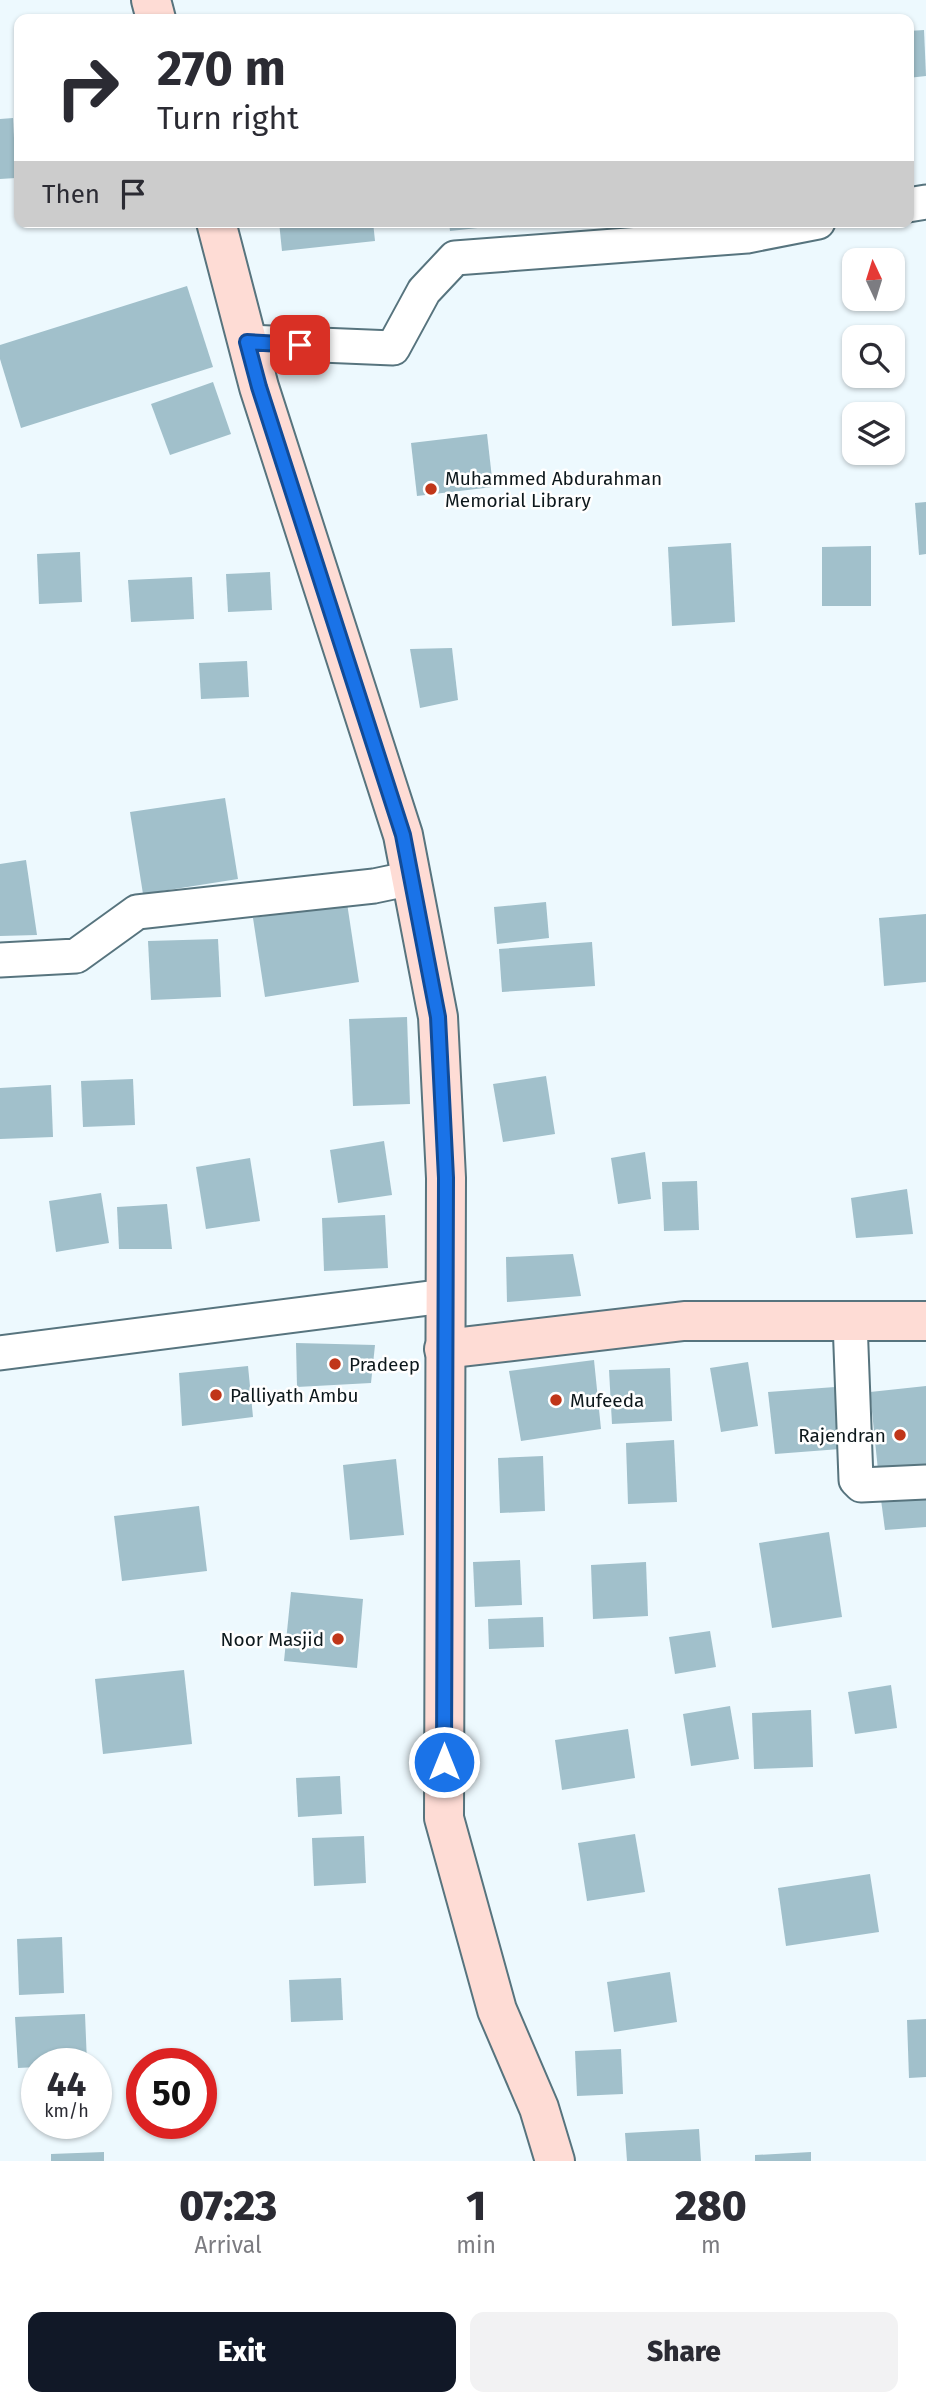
<!DOCTYPE html>
<html lang="en">
<head>
<meta charset="utf-8">
<style>
  :root { --surface:#fff; --page:#f2f2f3; --text:#2b2b33; --muted:#7c7c81; --accent:#111827 }
  body { margin:0; font-family:"Fira Sans",sans-serif; background:var(--page); color:var(--text); height:100vh; display:flex; flex-direction:column; font-size:26px; white-space:nowrap }
  * { box-sizing:border-box; margin:0 }
  p { font-size:23px; color:var(--muted) }
  .icon { flex:none; width:38px; height:38px; fill:none; stroke:currentColor; stroke-width:2; stroke-linecap:round; stroke-linejoin:round }
  .map { position:relative; height:2161px; overflow:hidden }
  .sheet { display:flex; flex-direction:column; background:var(--surface); flex:1 }
  .sheet>* { flex:none }
  .banner { position:absolute; left:14px; top:14px; width:900px; height:214px; border-radius:14px; box-shadow:0 2px 5px #0004; background:#fff; color:var(--text); overflow:hidden }
  .needle { width:46px; rotate:356deg }
  .controls { position:absolute; left:842px; top:248px; display:grid; gap:14px }
  .controls a { display:grid; place-items:center; width:63px; height:63px; border-radius:14px; background:var(--surface); box-shadow:0 2px 5px #0004; font-size:35px }
  .speed { position:absolute; left:21px; top:2048px; display:flex; gap:14px; font-size:35px; font-weight:700; text-align:center }
  .speed>* { display:grid; place-content:center; width:91px; height:91px; border-radius:50%; background:var(--surface); box-shadow:0 2px 5px #0004; line-height:1 }
  .speed small { font-size:18px; font-weight:400 }
  .speed .limit { border:10px solid #d22; background:#fff; color:#111 }
  .pin { position:absolute; display:grid; place-items:center; width:60px; height:60px; color:#fff; margin:-30px; border-radius:14px; box-shadow:0 4px 10px #0006 }
  .me { position:absolute; width:77px; margin:-38px; rotate:0deg; stroke-linejoin:round; filter:drop-shadow(0 0 5px #0008) }
  .turn { display:flex; align-items:center; gap:24px; height:147px; padding:0 28px; font-size:32px }
  .turn .icon { width:91px; height:91px; stroke-width:2.5 }
  .turn b { display:block; font-size:49px; line-height:60px }
  .then { display:flex; align-items:center; height:66px; padding:0 28px; background:#0003; gap:14px; font-size:26px }
  .eta { display:flex; justify-content:space-evenly; align-items:center; height:119px; text-align:center }
  .eta b { font-size:42px; font-weight:800; line-height:49px }
  .action { display:flex; gap:14px; margin-top:auto; padding:14px 28px }
  .action a { flex:1; height:80px; border-radius:14px; background:var(--accent); color:#fff; font-size:28px; font-weight:800; line-height:80px; text-align:center }
  .action a+a { background:var(--page); color:var(--text) }
  .map>svg:first-child { display:block }
  .building { fill:#a1c0cb }
  .lines { fill:none; stroke-linecap:round; stroke-linejoin:round }
  .minor-casing { stroke:#57747e; stroke-width:37 }
  .secondary-casing { stroke:#57747e; stroke-width:42 }
  .minor { stroke:#fff; stroke-width:33 }
  .secondary { stroke:#fedcd5; stroke-width:38 }
  .route-casing { stroke:#114b97; stroke-width:18 }
  .route { stroke:#1a73e8; stroke-width:12 }
  .poi-dot { fill:#c03619; stroke:#fff; stroke-width:2.5 }
  .labels { text-anchor:middle; stroke-width:5; stroke-linejoin:round; paint-order:stroke }
  .poi-label { font-size:19px; fill:#0d181c; stroke:#fff; text-anchor:start }
</style>
</head>
<body>
<div class="map">
<svg width="926" height="2161" viewBox="0 0 926 2161">
  <rect width="100%" height="100%" fill="#edf9fe"/>
  <g class="building">
    <path d="M924 30 926 76 908 78V31Z"/>
    <path d="M13 118 16 178 0 179V119Z"/>
    <path d="M279 222H373L375 241 282 251Z"/>
    <path d="M449 222H515V224L450 231Z"/>
    <path d="M187 286 213 367 21 428 0 359V345Z"/>
    <path d="M213 382 231 434 170 455 151 404Z"/>
    <path d="M487 434 493 487 417 496 411 443Z"/>
    <path d="M926 502V554L919 555 915 503Z"/>
    <path d="M731 543 735 622 672 626 668 547Z"/>
    <path d="M871 546V606H822V547Z"/>
    <path d="M80 552 82 602 39 604 37 554Z"/>
    <path d="M270 572 272 610 228 612 226 574Z"/>
    <path d="M192 577 194 619 131 622 128 580Z"/>
    <path d="M452 648 458 700 420 708 410 649Z"/>
    <path d="M247 661 249 697 201 699 199 663Z"/>
    <path d="M225 798 238 879 143 894 130 812Z"/>
    <path d="M26 860 37 935 0 936V864Z"/>
    <path d="M546 902 549 938 497 944 494 907Z"/>
    <path d="M347 903 359 982 265 997 253 918Z"/>
    <path d="M926 914V982L884 986 879 918Z"/>
    <path d="M218 939 221 997 151 1000 148 941Z"/>
    <path d="M592 942 595 986 502 992 499 949Z"/>
    <path d="M407 1017 410 1104 353 1106 349 1019Z"/>
    <path d="M546 1076 555 1134 503 1142 493 1084Z"/>
    <path d="M133 1079 135 1125 83 1127 81 1081Z"/>
    <path d="M51 1085 53 1137 0 1139V1088Z"/>
    <path d="M384 1141 392 1195 338 1203 330 1150Z"/>
    <path d="M645 1152 651 1199 618 1204 611 1158Z"/>
    <path d="M250 1158 260 1221 206 1229 196 1167Z"/>
    <path d="M697 1181 699 1230 664 1231 662 1182Z"/>
    <path d="M907 1189 913 1234 856 1238 851 1198Z"/>
    <path d="M101 1193 109 1243 56 1252 49 1201Z"/>
    <path d="M167 1204 172 1249H119L117 1207Z"/>
    <path d="M385 1215 388 1268 324 1271 322 1218Z"/>
    <path d="M573 1254 581 1296 507 1302 506 1257Z"/>
    <path d="M296 1343 375 1345 371 1383 297 1387Z"/>
    <path d="M594 1360 601 1429 521 1441 509 1371Z"/>
    <path d="M748 1362 758 1426 721 1432 710 1368Z"/>
    <path d="M248 1366 253 1417 182 1426 179 1373Z"/>
    <path d="M670 1368 672 1421 612 1424 609 1370Z"/>
    <path d="M926 1386V1478L879 1480 870 1392Z"/>
    <path d="M835 1387 840 1449 775 1454 768 1392Z"/>
    <path d="M674 1440 677 1502 628 1504 626 1443Z"/>
    <path d="M543 1456 545 1511 500 1513 498 1458Z"/>
    <path d="M396 1459 404 1535 350 1540 343 1465Z"/>
    <path d="M926 1490V1527L885 1530 880 1492Z"/>
    <path d="M199 1506 207 1571 122 1581 114 1516Z"/>
    <path d="M829 1532 842 1617 772 1628 759 1543Z"/>
    <path d="M520 1560 522 1605 475 1607 473 1562Z"/>
    <path d="M646 1562 648 1616 593 1619 591 1565Z"/>
    <path d="M291 1592 363 1599 357 1668 284 1661Z"/>
    <path d="M543 1617 544 1647 489 1649 488 1619Z"/>
    <path d="M710 1631 716 1667 675 1674 669 1637Z"/>
    <path d="M184 1670 192 1744 103 1754 95 1679Z"/>
    <path d="M891 1685 897 1728 855 1734 848 1692Z"/>
    <path d="M730 1706 739 1759 691 1766 683 1714Z"/>
    <path d="M811 1710 813 1767 754 1769 752 1713Z"/>
    <path d="M628 1729 635 1778 562 1790 555 1740Z"/>
    <path d="M340 1776 342 1814 298 1817 296 1778Z"/>
    <path d="M635 1834 645 1892 587 1901 578 1843Z"/>
    <path d="M364 1836 366 1883 314 1886 312 1838Z"/>
    <path d="M870 1874 879 1932 786 1946 778 1888Z"/>
    <path d="M62 1937 64 1993 19 1995 17 1939Z"/>
    <path d="M670 1972 677 2022 614 2032 607 1982Z"/>
    <path d="M341 1978 343 2020 291 2022 289 1980Z"/>
    <path d="M85 2014 87 2063H37V2067L18 2068 15 2017Z"/>
    <path d="M926 2019V2077L909 2078 907 2020Z"/>
    <path d="M621 2049 623 2094 577 2096 575 2051Z"/>
    <path d="M699 2129 701 2161H627L625 2133Z"/>
    <path d="M104 2152V2161H51V2154Z"/>
    <path d="M811 2152V2161H755V2155Z"/>
  </g>
  <g class="lines">
    <defs>
      <g id="minor">
        <path d="M908 205 926 202"/>
        <path d="M248 342 393 348 424 291 455 258 747 236 818 222"/>
        <path d="M0 960 76 956 137 912 374 886 412 878"/>
        <path d="M850 1321 856 1480 861 1485 926 1482"/>
        <path d="M0 1353 445 1296"/>
      </g>
      <g id="secondary">
        <path d="M151 0 156 19"/>
        <path d="M216 222 259 387 403 835 438 1017 446 1178 444 1818 497 2010 539 2108 555 2161"/>
        <path d="M444 1349 684 1321H926"/>
      </g>
    </defs>
    <use href="#minor" class="minor-casing"/>
    <use href="#secondary" class="secondary-casing"/>
    <use href="#minor" class="minor"/>
    <use href="#secondary" class="secondary"/>
  </g>
  <g class="lines">
    <defs>
      <path id="route" d="M300 345 247 342 259 387 403 835 438 1017 446 1178 444 1762"/>
    </defs>
    <use href="#route" class="route-casing"/>
    <use href="#route" class="route"/>
  </g>
  <g class="poi-dot">
    <circle cx="431" cy="489" r="7"/>
    <circle cx="335" cy="1364" r="7"/>
    <circle cx="216" cy="1395" r="7"/>
    <circle cx="556" cy="1400" r="7"/>
    <circle cx="900" cy="1435" r="7"/>
    <circle cx="338" cy="1639" r="7"/>
  </g>
  <g class="labels">
    <g class="poi-label">
      <text x="445" y="485">Muhammed Abdurahman<tspan x="445" dy="22">Memorial Library</tspan></text>
      <text x="349" y="1371">Pradeep</text>
      <text x="230" y="1402">Palliyath Ambu</text>
      <text x="570" y="1407">Mufeeda</text>
      <text x="886" y="1442" text-anchor="end">Rajendran</text>
      <text x="324" y="1646" text-anchor="end">Noor Masjid</text>
    </g>
  </g>
</svg>
<div class="controls">
<a><svg class="needle" viewBox="-14 -14 28 28"><path d="M0-13l5 13h-10z" fill="#e53935"/><path d="M0 13l5-13h-10z" fill="#7c7c81"/></svg></a>
<a><svg class="icon" aria-label="search" viewBox="0 0 24 24"><circle cx="10" cy="10" r="6"/><path d="M15 15l6 6"/></svg></a>
<a><svg class="icon" aria-label="layers" viewBox="0 0 24 24"><path d="M12 4l9 5-9 5-9-5zM3 14l9 5 9-5"/></svg></a>
</div>
<div class="speed"><div>44<small>km/h</small></div><div class="limit">50</div></div>
<div class="pin" style="left:300px;top:345px;background:#d93025"><svg class="icon" aria-label="arrive" viewBox="0 0 24 24"><path d="M6 21V4h12l-3 4 3 4H6"/></svg></div>
<svg class="me" style="left:444px;top:1762px" viewBox="-20 -20 40 40"><circle r="17" fill="#1a73e8" stroke="#fff" stroke-width="3"/><path d="M0-11L8 9 0 5-8 9z" fill="#fff"/></svg>
<div class="banner">
<div class="turn"><svg class="icon" aria-label="right" viewBox="0 0 24 24"><path d="M7 20v-9h11M14 6l5 5-5 5"/></svg><div><b>270 m</b>Turn right</div></div>
<div class="then">Then<svg class="icon" aria-label="arrive" viewBox="0 0 24 24"><path d="M6 21V4h12l-3 4 3 4H6"/></svg></div>
</div>
</div>
<section class="sheet">
<div class="eta">
<div><b>07:23</b><p>Arrival</p></div>
<div><b>1</b><p>min</p></div>
<div><b>280</b><p>m</p></div>
</div>
<div class="action"><a>Exit</a><a>Share</a></div>
</section>
</body>
</html>
